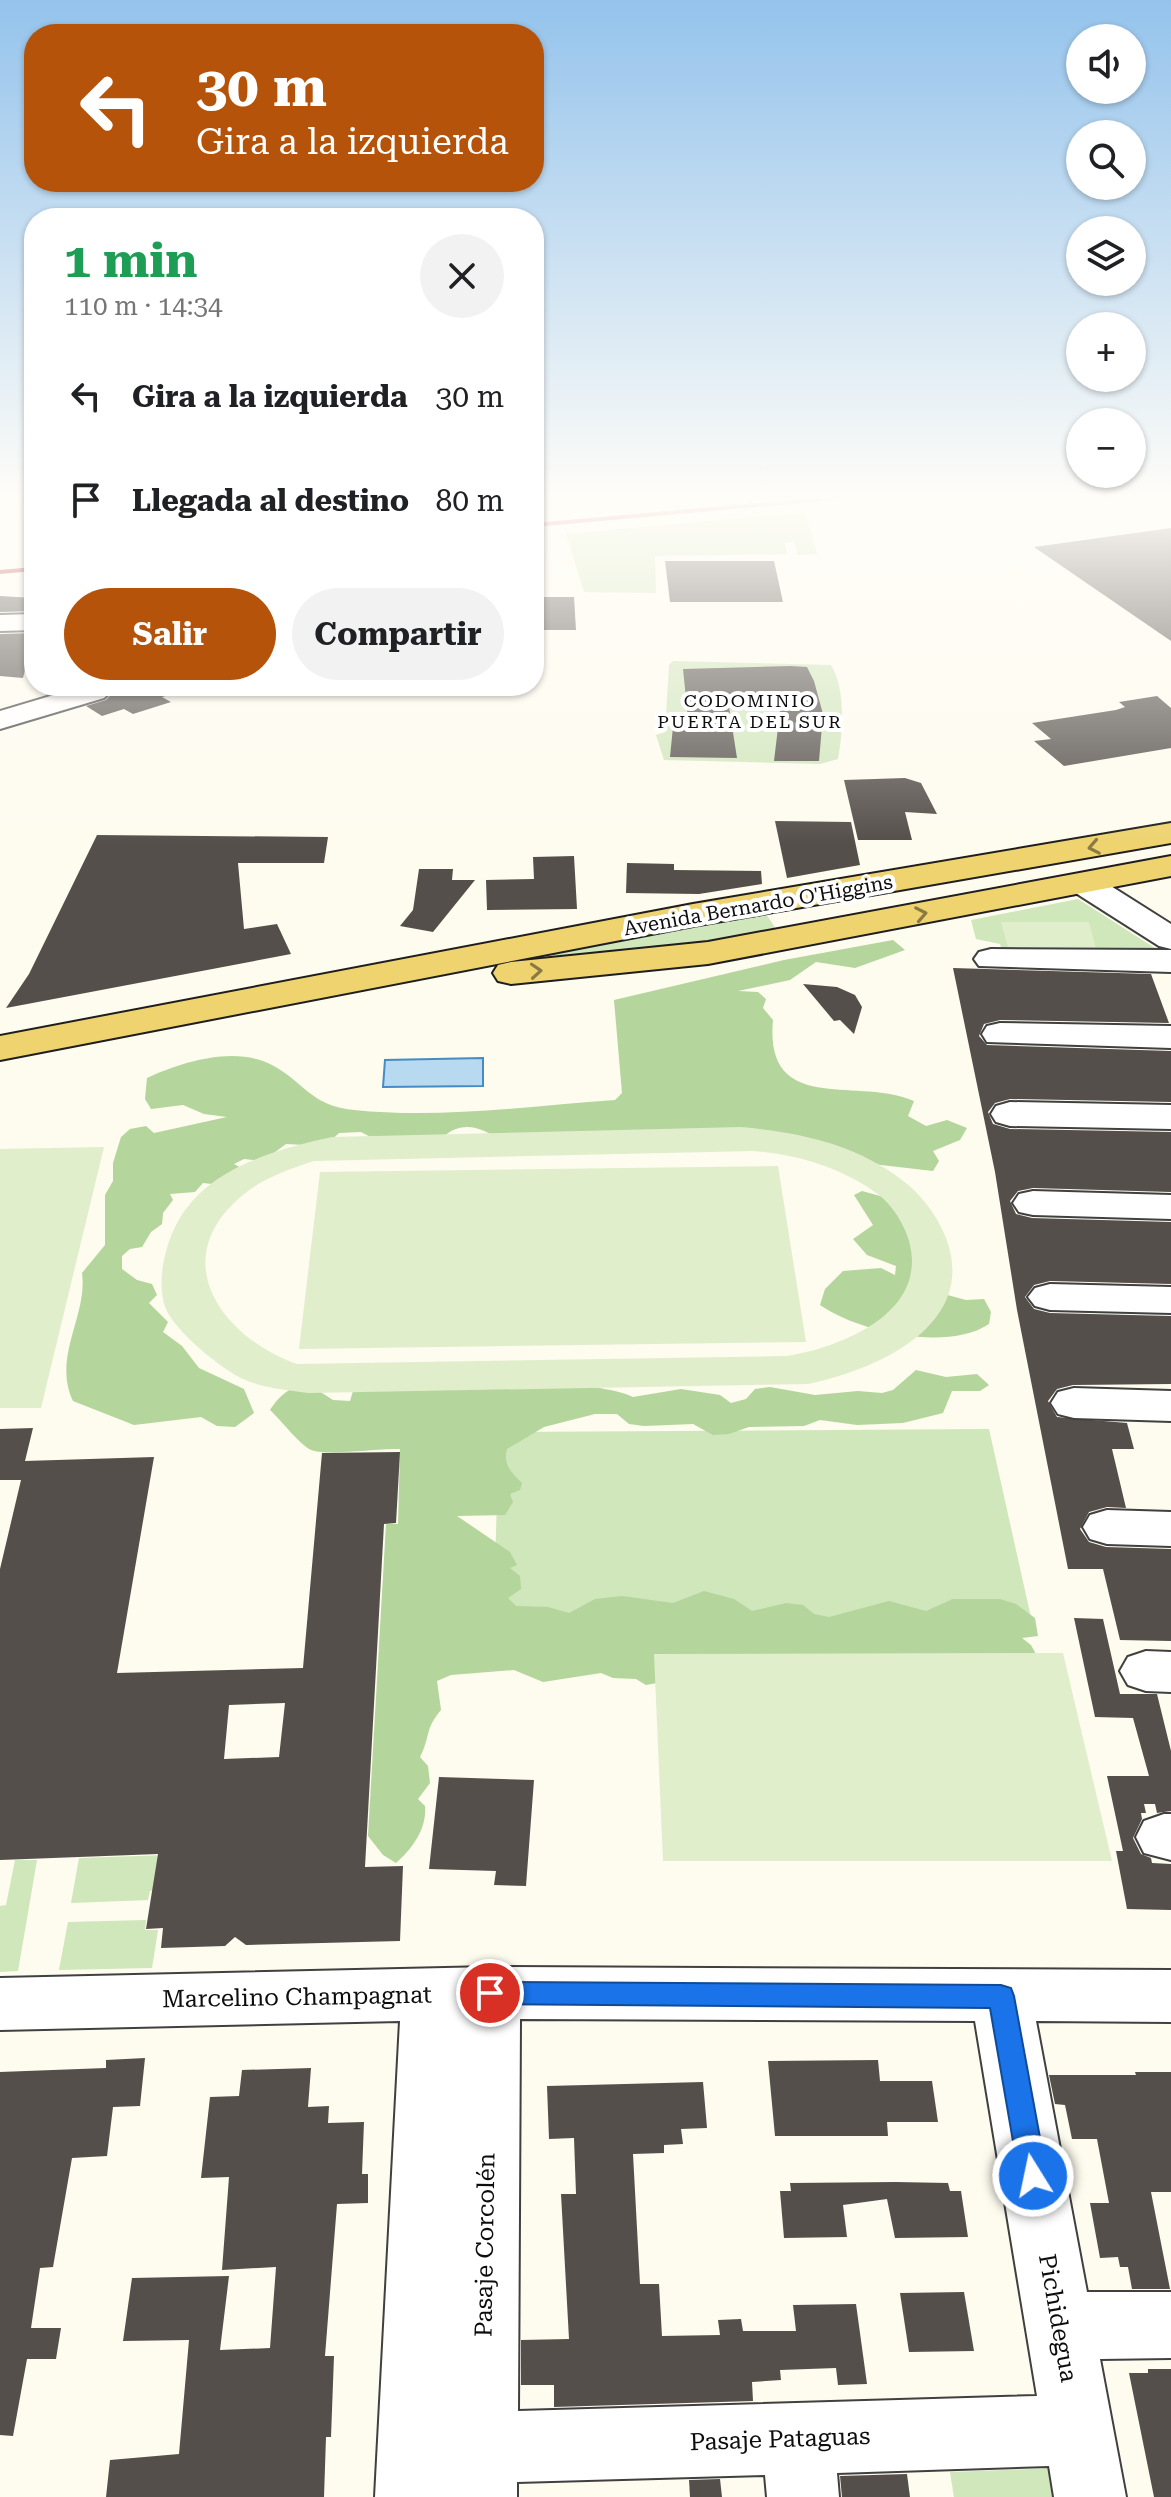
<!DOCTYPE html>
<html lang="es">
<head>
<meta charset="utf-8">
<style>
  :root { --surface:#fff; --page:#f2f2f2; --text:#202124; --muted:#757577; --accent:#b45309 }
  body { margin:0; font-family:"Roboto Serif",serif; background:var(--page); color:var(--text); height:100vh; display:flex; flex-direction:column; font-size:30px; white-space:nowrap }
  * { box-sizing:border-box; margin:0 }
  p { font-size:26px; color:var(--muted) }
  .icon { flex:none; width:44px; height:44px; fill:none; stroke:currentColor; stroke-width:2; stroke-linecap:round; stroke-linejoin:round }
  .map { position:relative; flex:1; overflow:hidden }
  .drawer { position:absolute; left:24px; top:208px; width:520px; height:488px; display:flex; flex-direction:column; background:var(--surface); border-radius:32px; box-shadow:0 2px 6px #0004 }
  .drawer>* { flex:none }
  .top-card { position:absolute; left:24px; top:24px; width:520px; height:168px; border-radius:32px; box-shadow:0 2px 6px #0004; background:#b45309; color:#fff; overflow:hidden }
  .tools { position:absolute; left:1066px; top:24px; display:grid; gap:16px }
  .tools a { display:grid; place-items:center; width:80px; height:80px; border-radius:50%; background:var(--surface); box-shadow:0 2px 6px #0004; font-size:40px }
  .pin { position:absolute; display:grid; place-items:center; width:68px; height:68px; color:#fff; margin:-34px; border:4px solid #fff; border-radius:50%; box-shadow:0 2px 8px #0007 }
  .me { position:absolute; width:88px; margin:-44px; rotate:350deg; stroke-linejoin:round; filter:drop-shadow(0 0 6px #0008) }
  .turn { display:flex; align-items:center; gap:28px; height:168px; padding:0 40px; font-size:36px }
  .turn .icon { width:104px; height:104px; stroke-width:2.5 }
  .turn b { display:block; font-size:56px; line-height:68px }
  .round { display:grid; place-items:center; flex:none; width:84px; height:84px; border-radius:42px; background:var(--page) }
  .headline { display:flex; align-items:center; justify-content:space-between; height:136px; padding:0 40px }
  h1 { font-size:48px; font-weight:700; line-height:60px; color:#1e9e55 }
  .action { display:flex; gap:16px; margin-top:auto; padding:16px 40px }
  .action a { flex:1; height:92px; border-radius:48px; background:var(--accent); color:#fff; font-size:32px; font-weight:700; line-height:92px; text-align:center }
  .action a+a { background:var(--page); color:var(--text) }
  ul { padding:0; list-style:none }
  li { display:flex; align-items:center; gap:24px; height:104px; padding:0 40px }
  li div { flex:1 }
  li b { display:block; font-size:30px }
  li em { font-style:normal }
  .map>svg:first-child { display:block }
  .green { fill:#d0e6bb }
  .forest { fill:#b4d59b }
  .pitch { fill:#e1eecc; fill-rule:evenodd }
  .water { fill:#b7daf1; stroke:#448cc3; stroke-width:2 }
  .building { fill:#554f4b; fill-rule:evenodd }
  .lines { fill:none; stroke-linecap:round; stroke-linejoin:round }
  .minor-casing { stroke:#404040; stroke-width:4 }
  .major-casing { stroke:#1e1e1e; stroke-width:4 }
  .minor { fill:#fff; fill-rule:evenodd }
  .major { fill:#eed36f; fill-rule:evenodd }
  .rail { stroke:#b33032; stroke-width:4 }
  .oneway { stroke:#897a43 }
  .route { fill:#1a73e8; stroke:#114b97; stroke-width:2 }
  .labels { text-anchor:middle; stroke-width:8; stroke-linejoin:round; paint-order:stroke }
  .far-neighbourhood-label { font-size:18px; letter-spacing:2px; fill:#0d0d0d; stroke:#fff }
  .street-label { font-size:20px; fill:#0d0d0d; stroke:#fff }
  .near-street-label { font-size:24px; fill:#0d0d0d; stroke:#fff }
</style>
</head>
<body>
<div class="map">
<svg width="1171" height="2497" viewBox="0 0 1171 2497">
  <rect width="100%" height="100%" fill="#fefbef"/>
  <g class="green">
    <path d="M805 512 817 554 798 555 794 542 785 543 787 554 655 556 656 593 584 592 566 534Z"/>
    <path d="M673 661 831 665C846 689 843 732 838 759L820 764 664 760 656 735 665 732 669 665Z"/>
    <path d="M1078 899 1169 957 1003 954 1000 944 976 939 971 920Z"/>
    <path d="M766 914 776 929 688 944 526 960 577 947Z"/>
    <path d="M989 1429 1034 1631 493 1633 499 1432Z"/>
    <path d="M168 1855 163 1890 150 1891 148 1900 71 1903 79 1858Z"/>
    <path d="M15 1860H37L18 1971 0 1972V1906L6 1905Z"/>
    <path d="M146 1920 145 1930H158L152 1968 59 1970 68 1922Z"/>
    <path d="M1055 2468 1068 2497H954L950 2472Z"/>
  </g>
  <g class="forest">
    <path d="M893 940 905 950 855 968 816 962 790 980 738 991 758 992 766 999 763 1008 773 1020C764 1117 858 1076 914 1101L908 1116 926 1126 947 1120 967 1128 960 1140 933 1151 939 1161 933 1171 864 1163 830 1151 503 1142C481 1126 460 1119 440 1140L380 1142 361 1132 339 1133 325 1146 286 1144 263 1161 244 1159 234 1164 247 1171 221 1185 203 1183 195 1192 170 1194 173 1200 163 1213 162 1224 151 1232 142 1247 130 1249 122 1256V1269L137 1280 152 1284 157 1295 149 1303 168 1322 163 1332 182 1346 199 1368 244 1389 254 1413 235 1427 217 1426 201 1417 134 1425 73 1401C52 1357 88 1315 82 1273L105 1245V1195L113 1181V1163L121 1137 130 1129 146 1126 154 1133 227 1117 204 1114 183 1105 151 1109 145 1099 147 1078C182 1062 233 1046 270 1064 304 1081 310 1106 354 1110 440 1119 529 1106 615 1100L622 1093 614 1000 784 960Z"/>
    <path d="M862 1191 891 1199 940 1293 966 1300 984 1299 991 1312 989 1324C947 1352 859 1332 820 1305L825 1289 843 1271 881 1268 895 1275 896 1266 867 1255 853 1239 873 1225 854 1195Z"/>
    <path d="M916 1370 946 1377 977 1374 989 1385 980 1391H952L943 1413 903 1423 857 1425 820 1420 804 1426 749 1427 729 1434 713 1435 693 1424 644 1426 629 1424 617 1414H595L544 1427 507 1449C503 1465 511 1472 522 1483L520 1490 510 1494 513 1502 505 1515 457 1516 510 1552 517 1565 510 1568 520 1576 521 1589 508 1598 516 1606 548 1607 569 1613 595 1599 622 1596 673 1603 704 1591 734 1599 752 1611 786 1603 803 1605 814 1614 829 1617 889 1601 926 1611 953 1599H1000L1016 1604 1035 1618 1038 1636 1022 1638 1031 1645 1038 1658 679 1679 646 1685 636 1679 613 1678 601 1673 543 1682 514 1670 451 1675 437 1681 441 1710C424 1730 431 1736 420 1757L428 1766 430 1783 418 1799 425 1806C427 1828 413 1848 396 1863L383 1855 368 1836 386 1524H398L400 1449C380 1448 326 1456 311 1450 300 1445 281 1420 270 1410 280 1395 289 1387 308 1384L333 1400 350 1401 356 1381 577 1382C596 1389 616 1389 633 1397L681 1389 720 1395 731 1403 746 1399 755 1389 770 1387 815 1395 858 1391 882 1393 893 1390Z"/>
  </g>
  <g class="pitch">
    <path d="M1001 922H1089L1096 949 1008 947Z"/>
    <path d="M741 1127C798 1132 856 1144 902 1180 921 1194 937 1215 946 1238 979 1325 877 1370 808 1384L309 1393C287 1390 263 1388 243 1379 220 1368 176 1332 166 1309 154 1280 168 1232 186 1209 218 1165 282 1148 332 1137ZM753 1151C797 1154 843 1168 879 1195 893 1206 904 1224 909 1241 929 1312 843 1347 787 1356L297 1364C221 1337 165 1259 243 1195 263 1178 289 1169 314 1161Z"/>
    <path d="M104 1147 41 1408H0V1149Z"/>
    <path d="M778 1166 806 1342 299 1349 320 1172Z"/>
    <path d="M1063 1653 1112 1861H663L654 1654Z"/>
  </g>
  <path class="water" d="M483 1058V1086L383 1087 385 1060Z"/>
  <g class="building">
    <path d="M1171 528V641L1034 547Z"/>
    <path d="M665 561H774L783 602H670Z"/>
    <path d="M0 596 34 598V611L0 612Z"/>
    <path d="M534 597H574L576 630H534Z"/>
    <path d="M34 633 23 678 0 676V634Z"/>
    <path d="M791 666 807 667 814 681 823 714 819 761H774L782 694H727L737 758 670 757 673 727 689 728 683 669Z"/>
    <path d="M119 686H178L179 692 162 697 171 702 133 714 124 709 102 716 86 706 106 700Z"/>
    <path d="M1157 696 1171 708V748L1064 766 1034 741 1051 739 1032 723 1116 710 1125 707 1119 702Z"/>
    <path d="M905 778 921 783 937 814 905 812 912 840H858L844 780Z"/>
    <path d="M775 821 851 822 860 865 787 878Z"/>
    <path d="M97 835 328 837 324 863H238L244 929 277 924 291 954 6 1008 29 974Z"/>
    <path d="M574 856 577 909 487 910 486 880 534 879 533 857Z"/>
    <path d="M627 863 674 864V870L761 871 762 884 699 894 626 893Z"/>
    <path d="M419 869H453L452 880H475L433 932 400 926 413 910Z"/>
    <path d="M953 968 1151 974 1169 1023 1000 1020 984 1024 979 1036 987 1045 1171 1051V1102L1010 1099 995 1103 988 1112 993 1124 1010 1129 1171 1132V1192L1033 1188 1018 1191 1010 1201 1016 1214 1032 1218 1171 1222V1284L1050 1281 1034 1285 1025 1297 1034 1309 1050 1313 1171 1316V1384L1073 1385 1057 1389 1048 1401 1057 1417 1127 1423 1134 1449H1112L1126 1508 1107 1507 1089 1512 1080 1529 1089 1542 1106 1547 1171 1549V1641L1120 1640 1103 1569H1068L1017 1310 995 1172Z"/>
    <path d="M803 984 837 987 855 995 862 1007 854 1034 840 1020 834 1021Z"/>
    <path d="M33 1428 25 1461 154 1457 117 1673 303 1668 322 1453 400 1452 396 1523 384 1524 365 1867 403 1866 400 1941 246 1945 235 1937 225 1946 161 1948 163 1928 146 1929 158 1854 0 1860V1569L21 1480H0V1429ZM285 1703 279 1757 224 1759 229 1705Z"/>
    <path d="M1074 1618 1103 1619 1120 1694H1157L1171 1751V1811L1157 1813 1155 1804H1144L1146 1813H1141L1142 1819 1133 1838 1141 1854 1151 1858 1152 1863 1171 1864V1910L1127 1909 1116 1851H1123L1107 1776H1149L1133 1718 1095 1717Z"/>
    <path d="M439 1777 534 1780 526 1886 494 1885 496 1871 429 1869Z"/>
    <path d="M145 2058 140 2106 113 2107 107 2156 72 2158 53 2267 40 2268 31 2328H61L56 2359H27L13 2436 0 2435V2072L106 2068V2060Z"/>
    <path d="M878 2060 880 2081H932L938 2122H887L888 2136H775L768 2061Z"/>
    <path d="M311 2068 308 2107 329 2106 328 2123 364 2122 362 2174H368V2203L337 2204 325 2356H334L331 2437H326L324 2497H106L110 2460 179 2454 189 2340 123 2341 132 2278 229 2276 220 2350 270 2348 276 2267 222 2270 229 2177 201 2178 210 2097 239 2096 242 2070Z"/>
    <path d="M1135 2072H1171V2192H1151L1170 2289H1132L1128 2267H1120L1118 2257 1100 2258 1090 2203H1109L1097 2139H1072L1065 2105 1055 2104 1049 2075H1136Z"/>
    <path d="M703 2082 707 2128 681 2129 683 2144 664 2145V2153L633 2154 640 2284H659L662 2336 720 2335 718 2320 741 2319 743 2331H796L793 2305 856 2304 867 2384 838 2385 836 2368 780 2370 781 2380 752 2382 753 2401 554 2407V2385H521V2340L569 2339 561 2194H576L574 2138 549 2139 547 2086Z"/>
    <path d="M896 2182 948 2183 950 2191H961L968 2237 895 2238 887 2199 843 2205 847 2237 784 2238 780 2191H791L790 2183Z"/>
    <path d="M964 2292 974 2351 909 2352 900 2293Z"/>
    <path d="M1148 2369H1171V2497H1154L1129 2373H1148Z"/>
    <path d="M907 2474 910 2497H842L840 2476Z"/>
    <path d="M720 2479 722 2497H690L689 2480Z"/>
  </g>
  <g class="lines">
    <defs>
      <g id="minor">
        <path d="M34 614V630L0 631V615Z"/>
        <path d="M84 686H116L104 698 0 729V711Z"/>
        <path d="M1083 873 1095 876 1171 924V949L1159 946 1071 890 1066 883 1071 876Z"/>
        <path d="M991 949 1171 950V972L979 966 974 959 979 952Z"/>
        <path d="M1000 1023 1171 1026V1048L987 1042 982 1034 987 1026Z"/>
        <path d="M1010 1102 1171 1105V1129L1010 1126 996 1122 991 1114 996 1106Z"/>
        <path d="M1033 1191 1171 1195V1219L1033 1215 1019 1212 1013 1203 1019 1194Z"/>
        <path d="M1050 1284 1171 1287V1313L1050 1310 1035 1306 1028 1297 1035 1288Z"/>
        <path d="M1074 1388 1171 1391V1421L1074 1418 1058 1414 1051 1403 1058 1392Z"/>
        <path d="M1107 1510 1171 1512V1546L1107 1544 1090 1539 1083 1527 1090 1515Z"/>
        <path d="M1146 1651 1171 1652V1692L1146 1691 1128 1685 1120 1671 1128 1657Z"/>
        <path d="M1164 1814H1171V1860L1144 1853 1136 1837 1144 1821Z"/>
        <path d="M490 1967 1171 1970V2022L1036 2021 1087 2292H1171V2358L1100 2359 1126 2497H1054L1049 2466 837 2473 839 2497H767L765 2475 517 2482V2497H375L400 2021 0 2030V1978ZM520 2019 975 2021 1037 2396 518 2411Z"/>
      </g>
      <g id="major">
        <path d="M1171 823V843L693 926 0 1060V1036L693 904Z"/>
        <path d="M1171 856V876L708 964 511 984 498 981 493 973 498 965 511 962 708 942Z"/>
      </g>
    </defs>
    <use href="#minor" class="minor-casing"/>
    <use href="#major" class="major-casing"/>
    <use href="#minor" class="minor"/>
    <use href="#major" class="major"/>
    <g class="rail">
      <path d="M534 525 878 494"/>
      <path d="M0 572 34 569"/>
    </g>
  </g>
  <defs><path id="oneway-chevron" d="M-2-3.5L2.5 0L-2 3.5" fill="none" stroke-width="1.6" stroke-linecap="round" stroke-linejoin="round" transform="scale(2)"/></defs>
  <g class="oneway">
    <use href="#oneway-chevron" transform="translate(1094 847) rotate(169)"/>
    <use href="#oneway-chevron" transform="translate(921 914) rotate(-11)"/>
    <use href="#oneway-chevron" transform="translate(536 971) rotate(-4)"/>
  </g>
  <linearGradient id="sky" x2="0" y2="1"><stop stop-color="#94c3ec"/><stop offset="0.59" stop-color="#fffdf8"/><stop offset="1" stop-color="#fffdf8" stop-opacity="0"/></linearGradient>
  <rect width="1171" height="844" fill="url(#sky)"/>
  <path class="route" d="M490 1982 1001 1985 1011 1988 1014 1996 1047 2176 1043 2185 1033 2189 1023 2185 1019 2176 990 2008 490 2004 481 2001 477 1993 481 1985Z"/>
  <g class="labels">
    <g class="far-neighbourhood-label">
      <text x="750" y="707">CODOMINIO<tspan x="750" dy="21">PUERTA DEL SUR</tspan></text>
    </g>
    <g class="street-label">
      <text transform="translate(758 905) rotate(-10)" y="7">Avenida Bernardo O'Higgins</text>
    </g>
    <g class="near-street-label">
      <text transform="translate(297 1997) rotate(-1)" y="8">Marcelino Champagnat</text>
      <text transform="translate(485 2245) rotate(-89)" y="8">Pasaje Corcolén</text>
      <text transform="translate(1058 2318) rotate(80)" y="8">Pichidegua</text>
      <text transform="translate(780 2439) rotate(-2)" y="8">Pasaje Pataguas</text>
    </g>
  </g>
</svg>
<div class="tools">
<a><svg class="icon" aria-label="sound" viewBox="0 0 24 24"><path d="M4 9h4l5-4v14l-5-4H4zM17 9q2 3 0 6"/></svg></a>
<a><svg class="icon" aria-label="search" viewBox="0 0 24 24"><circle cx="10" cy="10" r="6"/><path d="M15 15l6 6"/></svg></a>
<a><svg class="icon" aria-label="layers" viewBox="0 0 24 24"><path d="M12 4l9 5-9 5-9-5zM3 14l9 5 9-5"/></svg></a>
<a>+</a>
<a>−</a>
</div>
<div class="pin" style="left:490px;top:1993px;background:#d93025"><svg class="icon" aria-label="arrive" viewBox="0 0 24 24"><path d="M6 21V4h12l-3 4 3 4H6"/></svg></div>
<svg class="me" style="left:1033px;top:2176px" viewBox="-20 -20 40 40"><circle r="17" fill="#1a73e8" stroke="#fff" stroke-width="3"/><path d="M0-11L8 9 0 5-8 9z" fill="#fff"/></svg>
<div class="top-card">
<div class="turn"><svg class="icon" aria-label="left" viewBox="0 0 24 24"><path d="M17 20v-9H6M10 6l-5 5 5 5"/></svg><div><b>30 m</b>Gira a la izquierda</div></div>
</div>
<section class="drawer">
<div class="headline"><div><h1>1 min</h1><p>110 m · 14:34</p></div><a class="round"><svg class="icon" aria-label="close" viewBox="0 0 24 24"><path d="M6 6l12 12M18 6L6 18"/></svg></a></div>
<ul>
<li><svg class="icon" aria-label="left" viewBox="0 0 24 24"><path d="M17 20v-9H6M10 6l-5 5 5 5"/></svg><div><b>Gira a la izquierda</b></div><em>30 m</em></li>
<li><svg class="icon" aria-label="arrive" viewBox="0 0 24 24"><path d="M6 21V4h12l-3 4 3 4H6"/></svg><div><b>Llegada al destino</b></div><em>80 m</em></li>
</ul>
<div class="action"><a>Salir</a><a>Compartir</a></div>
</section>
</div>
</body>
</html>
